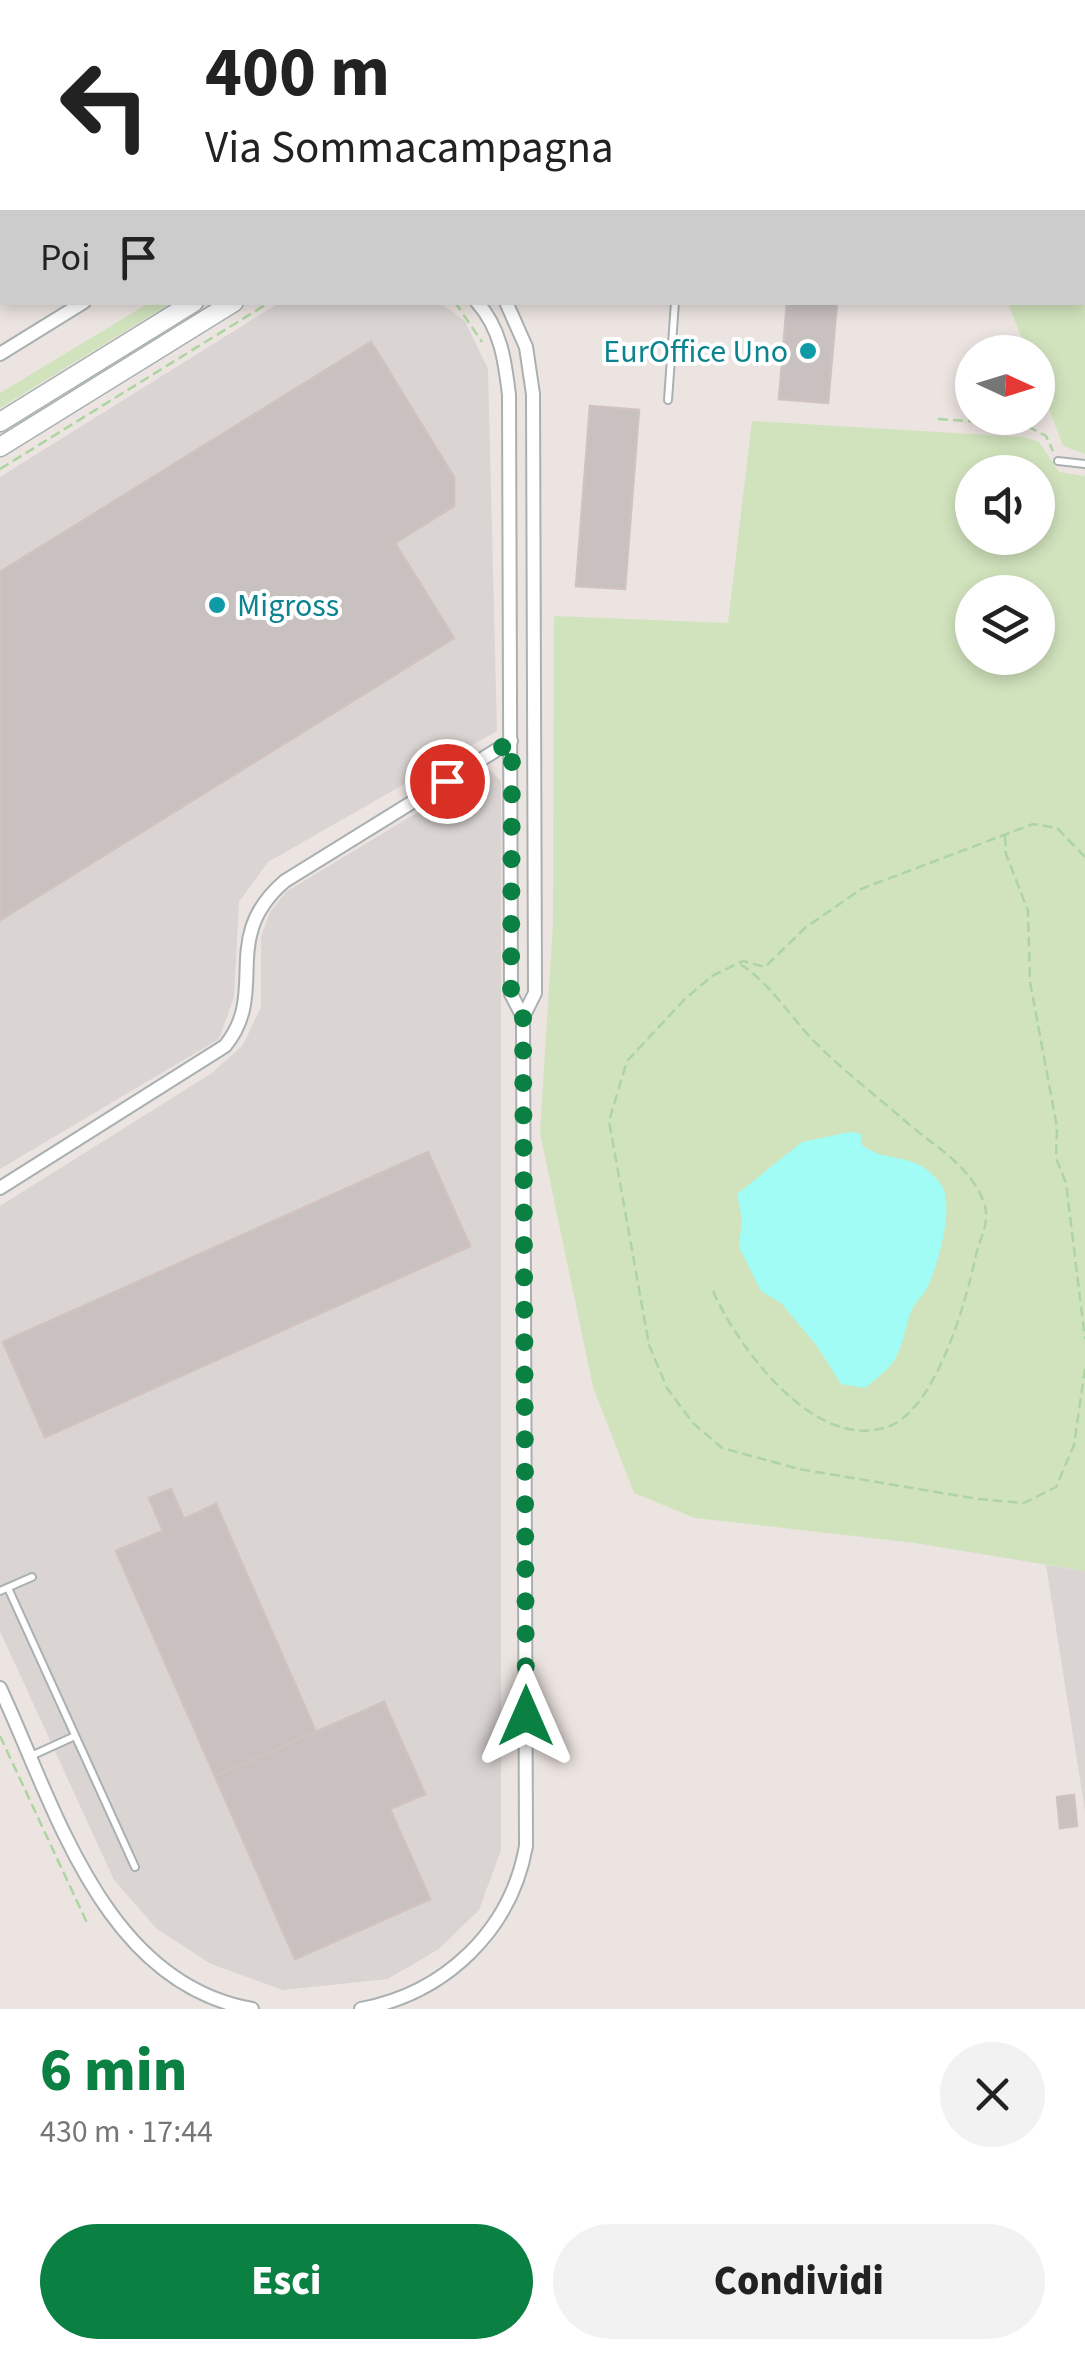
<!DOCTYPE html>
<html lang="it">
<head>
<meta charset="utf-8">
<style>
  :root { --surface:#fff; --page:#f2f2f2; --text:#222; --muted:#767676; --accent:#0b8043 }
  body { margin:0; font-family:"Source Sans 3",sans-serif; background:var(--page); color:var(--text); height:100vh; display:flex; flex-direction:column; font-size:38px; white-space:nowrap }
  * { box-sizing:border-box; margin:0 }
  p { font-size:32px; color:var(--muted) }
  .icon { flex:none; width:55px; height:55px; fill:none; stroke:currentColor; stroke-width:2; stroke-linecap:round; stroke-linejoin:round }
  .map { position:relative; height:2009px; overflow:hidden }
  .side { display:flex; flex-direction:column; background:var(--surface); flex:1 }
  .side>* { flex:none }
  .hud { position:absolute; left:0px; top:0px; width:1085px; height:305px; box-shadow:0 5px 15px #0003; background:#fff; color:var(--text); overflow:hidden }
  .needle { width:65px; rotate:94deg }
  .fabs { position:absolute; left:955px; top:335px; display:grid; gap:20px }
  .fabs a { display:grid; place-items:center; width:100px; height:100px; border-radius:50%; background:var(--surface); box-shadow:0 5px 15px #0003; font-size:50px }
  .pin { position:absolute; display:grid; place-items:center; width:85px; height:85px; color:#fff; margin:-42px; border:5px solid #fff; border-radius:50%; box-shadow:0 2px 10px #0007 }
  .me { position:absolute; width:110px; margin:-55px; rotate:0deg; stroke-linejoin:round; filter:drop-shadow(0 0 8px #0008) }
  .turn { display:flex; align-items:center; gap:35px; height:210px; padding:0 40px; font-size:45px }
  .turn .icon { width:130px; height:130px; stroke-width:2.5 }
  .turn b { display:block; font-size:70px; line-height:85px }
  .then { display:flex; align-items:center; height:95px; padding:0 40px; background:#0003; gap:20px; font-size:38px }
  .round { display:grid; place-items:center; flex:none; width:105px; height:105px; border-radius:52px; background:var(--page) }
  .overview { display:flex; align-items:center; justify-content:space-between; height:170px; padding:0 40px }
  h1 { font-size:60px; font-weight:800; line-height:75px; color:var(--accent) }
  .primary-button { display:flex; gap:20px; margin-top:auto; padding:20px 40px }
  .primary-button a { flex:1; height:115px; border-radius:60px; background:var(--accent); color:#fff; font-size:40px; font-weight:800; line-height:115px; text-align:center }
  .primary-button a+a { background:var(--page); color:var(--text) }
  .map>svg:first-child { display:block }
  .commercial { fill:#fddfd5 }
  .industrial { fill:#dad5d3 }
  .green { fill:#d1e3bd; fill-rule:evenodd }
  .water { fill:#a0fcf5 }
  .building { fill:#c9c1c0; stroke:#d0c2bf; stroke-width:2.5 }
  .lines { fill:none; stroke-linecap:round; stroke-linejoin:round }
  .lane-casing { stroke:#aab0b1; stroke-width:10 }
  .street-casing { stroke:#aab0b1; stroke-width:16 }
  .secondary-casing { stroke:#aab1b2; stroke-width:21 }
  .path { stroke:#aed5a1; stroke-width:2.5; stroke-dasharray:10 5; stroke-linecap:butt }
  .lane { stroke:#fff; stroke-width:6 }
  .street { stroke:#fff; stroke-width:12 }
  .secondary { stroke:#fff; stroke-width:18 }
  .route { stroke:#0b8043; stroke-width:18; stroke-dasharray:0 32.4 }
  .culture-dot { fill:#0f9aa8; stroke:#fff; stroke-width:4 }
  .labels { text-anchor:middle; stroke-width:8; stroke-linejoin:round; paint-order:stroke }
  .culture-label { font-size:32px; fill:#0d838f; stroke:#fff; text-anchor:end }
</style>
</head>
<body>
<div class="map">
<svg width="1085" height="2009" viewBox="0 0 1085 2009">
  <rect width="100%" height="100%" fill="#ece4e1"/>
  <path class="commercial" d="M993 0H1085L1083 227 1082 2H986Z"/>
  <g class="industrial">
    <path d="M0 0H645L2 2 0 304Z"/>
    <path d="M279 303 439 302 465 321 488 369 497 731 268 862 239 902 234 997 219 1039 0 1169V477Z"/>
    <path d="M489 769 501 781V1850L479 1910 439 1949 388 1979 283 1990 211 1964 157 1929 114 1880 0 1631V1206L212 1073 243 1045 261 1007V937L270 912 286 892Z"/>
    <path d="M1046 1565 1085 1571V1811Z"/>
  </g>
  <g class="green">
    <path d="M1085 224V454L1063 446 1038 379V352H1027L1008 303 1082 302Z"/>
    <path d="M149 303H171L0 408V393Z"/>
    <path d="M212 303H222L0 439V433Z"/>
    <path d="M752 421 1023 437 1039 442 1059 472 1085 476V1571L915 1543 695 1518 634 1493 593 1387 540 1133 553 923 554 616 728 623ZM972 472H1038V538H972ZM972 592H1038V658H972Z"/>
  </g>
  <path class="water" d="M850 1132 861 1134V1144C887 1166 913 1148 940 1183 956 1203 938 1264 928 1286 924 1295 915 1302 911 1311 905 1328 903 1347 893 1362 886 1372 874 1380 865 1388L841 1384 817 1346 781 1303 761 1291 739 1247 742 1221 737 1194 802 1142Z"/>
  <g class="building">
    <path d="M819 0H913L915 2H816Z"/>
    <path d="M787 302H837L828 403 779 399Z"/>
    <path d="M371 342 454 477V506L395 543 454 638 0 920V572Z"/>
    <path d="M590 406 639 410 625 589 576 586Z"/>
    <path d="M428 1152 470 1246 45 1437 3 1342Z"/>
    <path d="M171 1489 184 1519 216 1504 316 1732 215 1776 116 1551 163 1531 149 1498Z"/>
    <path d="M384 1702 425 1794 390 1809 430 1899 295 1959 215 1776Z"/>
    <path d="M1074 1795 1077 1826 1060 1828 1057 1797Z"/>
  </g>
  <g class="lines">
    <defs>
      <g id="lane">
        <path d="M572 0H573"/>
        <path d="M668 400 675 302"/>
        <path d="M1058 461 1085 464"/>
        <path d="M8 1588 135 1867"/>
        <path d="M0 1591 32 1577"/>
        <path d="M31 1756 75 1736"/>
      </g>
      <g id="street">
        <path d="M313 0V2"/>
        <path d="M412 0V2"/>
        <path d="M1070 0 1071 2"/>
        <path d="M1082 35 1085 42"/>
        <path d="M477 302C501 329 505 361 509 395L511 994 523 1017 535 993 533 394 526 347 506 302"/>
        <path d="M0 354 84 302"/>
        <path d="M0 1188 225 1046C270 991 218 938 285 881L511 741"/>
        <path d="M0 1688C55 1806 103 1983 252 2009"/>
        <path d="M361 2009C446 1993 511 1930 526 1846L523 1017"/>
      </g>
      <g id="secondary">
        <path d="M687 2 692 0"/>
        <path d="M725 2 730 0"/>
        <path d="M0 422 194 302"/>
        <path d="M0 447 234 302"/>
      </g>
    </defs>
    <use href="#lane" class="lane-casing"/>
    <use href="#street" class="street-casing"/>
    <use href="#secondary" class="secondary-casing"/>
    <g class="path">
      <path d="M806 2 808 0"/>
      <path d="M455 302 482 342"/>
      <path d="M938 419 1025 425 1046 436 1053 451"/>
      <path d="M0 469 270 302"/>
      <path d="M1005 836 1006 854 1028 911 1030 982 1057 1127 1056 1158 1066 1183 1085 1339"/>
      <path d="M1085 857 1057 828 1033 824 861 889 805 928 765 967 743 961 712 976 685 999 627 1061 609 1121 649 1345 667 1388 693 1423 722 1448 799 1469 978 1499 1024 1503 1056 1487 1074 1445 1085 1369"/>
      <path d="M713 1291C738 1348 818 1457 892 1425 936 1405 966 1303 975 1259 979 1239 992 1221 983 1200 967 1162 933 1146 904 1120 874 1094 841 1069 813 1040 788 1014 770 983 740 964"/>
      <path d="M0 1736 88 1925"/>
    </g>
    <use href="#lane" class="lane"/>
    <use href="#street" class="street"/>
    <use href="#secondary" class="secondary"/>
  </g>
  <g class="lines">
    <path class="route" d="M447 781 512 741 511 994 523 1017 526 1716"/>
  </g>
  <g class="culture-dot">
    <circle cx="808" cy="351" r="10"/>
    <circle cx="217" cy="605" r="10"/>
  </g>
  <g class="labels">
    <g class="culture-label">
      <text x="788" y="362">EurOffice Uno</text>
      <text x="237" y="616" text-anchor="start">Migross</text>
    </g>
  </g>
</svg>
<div class="fabs">
<a><svg class="needle" viewBox="-14 -14 28 28"><path d="M0-13l5 13h-10z" fill="#e53935"/><path d="M0 13l5-13h-10z" fill="#767676"/></svg></a>
<a><svg class="icon" aria-label="sound" viewBox="0 0 24 24"><path d="M4 9h4l5-4v14l-5-4H4zM17 9q2 3 0 6"/></svg></a>
<a><svg class="icon" aria-label="layers" viewBox="0 0 24 24"><path d="M12 4l9 5-9 5-9-5zM3 14l9 5 9-5"/></svg></a>
</div>
<div class="pin" style="left:447px;top:781px;background:#d93025"><svg class="icon" aria-label="arrive" viewBox="0 0 24 24"><path d="M6 21V4h12l-3 4 3 4H6"/></svg></div>
<svg class="me" style="left:526px;top:1716px" viewBox="-20 -20 40 40"><path d="M0-17L14 15 0 8-14 15z" fill="#0b8043" stroke="#fff" stroke-width="4"/></svg>
<div class="hud">
<div class="turn"><svg class="icon" aria-label="left" viewBox="0 0 24 24"><path d="M17 20v-9H6M10 6l-5 5 5 5"/></svg><div><b>400 m</b>Via Sommacampagna</div></div>
<div class="then">Poi<svg class="icon" aria-label="arrive" viewBox="0 0 24 24"><path d="M6 21V4h12l-3 4 3 4H6"/></svg></div>
</div>
</div>
<section class="side">
<div class="overview"><div><h1>6 min</h1><p>430 m · 17:44</p></div><a class="round"><svg class="icon" aria-label="close" viewBox="0 0 24 24"><path d="M6 6l12 12M18 6L6 18"/></svg></a></div>
<div class="primary-button"><a>Esci</a><a>Condividi</a></div>
</section>
</body>
</html>
